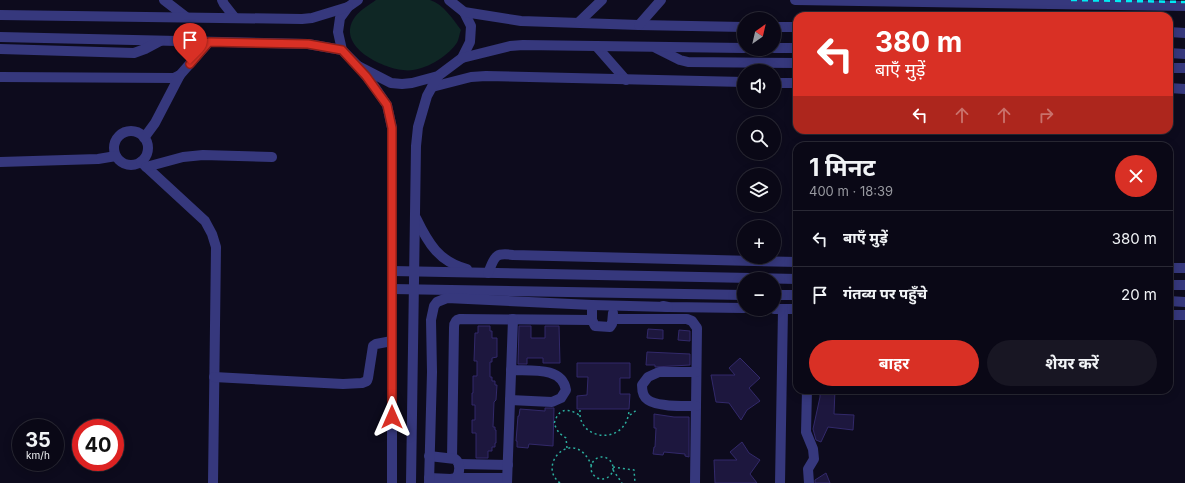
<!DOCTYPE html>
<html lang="hi">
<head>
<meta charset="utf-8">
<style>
  :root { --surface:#0a0816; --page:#181623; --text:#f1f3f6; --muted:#999aa1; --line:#2a2935; --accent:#d93025 }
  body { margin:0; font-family:Inter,"Noto Sans Devanagari",sans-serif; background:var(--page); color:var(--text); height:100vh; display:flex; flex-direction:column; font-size:15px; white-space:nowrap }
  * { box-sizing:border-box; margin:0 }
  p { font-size:13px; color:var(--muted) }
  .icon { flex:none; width:22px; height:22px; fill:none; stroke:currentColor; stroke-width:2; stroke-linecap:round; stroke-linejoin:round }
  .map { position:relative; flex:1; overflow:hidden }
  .panel { position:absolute; left:793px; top:142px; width:380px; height:252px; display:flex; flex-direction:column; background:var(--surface); border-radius:12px; box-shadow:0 2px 10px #0003,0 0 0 1px var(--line) }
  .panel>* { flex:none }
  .top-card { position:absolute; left:793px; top:12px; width:380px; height:122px; border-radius:12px; box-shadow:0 2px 10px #0003,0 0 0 1px var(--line); background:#d93025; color:#fff; overflow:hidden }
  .needle { width:26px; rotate:34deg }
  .controls { position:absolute; left:737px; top:12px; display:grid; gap:8px }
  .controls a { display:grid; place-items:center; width:44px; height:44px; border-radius:50%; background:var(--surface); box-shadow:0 2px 10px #0003,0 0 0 1px var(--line); font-size:20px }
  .speed { position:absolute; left:12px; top:419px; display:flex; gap:8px; font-size:20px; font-weight:700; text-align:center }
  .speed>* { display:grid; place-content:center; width:52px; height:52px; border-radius:50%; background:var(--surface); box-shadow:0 2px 10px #0003,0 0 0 1px var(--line); line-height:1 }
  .speed small { font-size:10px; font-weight:400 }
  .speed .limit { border:6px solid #d22; background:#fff; color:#111 }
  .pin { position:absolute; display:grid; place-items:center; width:34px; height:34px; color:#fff; margin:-41px -17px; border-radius:50% 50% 50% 0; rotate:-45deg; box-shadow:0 0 4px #0007 }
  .pin .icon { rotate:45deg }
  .me { position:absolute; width:44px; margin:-22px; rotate:0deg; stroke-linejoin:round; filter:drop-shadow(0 0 3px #0008) }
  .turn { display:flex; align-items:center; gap:14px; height:84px; padding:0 16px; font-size:18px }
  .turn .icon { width:52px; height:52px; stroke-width:2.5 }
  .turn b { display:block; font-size:28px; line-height:34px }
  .lanes { display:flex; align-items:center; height:38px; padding:0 16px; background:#0003; justify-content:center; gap:20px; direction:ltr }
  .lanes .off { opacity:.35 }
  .round { display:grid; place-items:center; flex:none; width:42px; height:42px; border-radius:21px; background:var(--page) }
  .headline { display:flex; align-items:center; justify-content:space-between; height:68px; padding:0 16px }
  h1 { font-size:24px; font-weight:700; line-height:30px }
  .action { display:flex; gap:8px; margin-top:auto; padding:8px 16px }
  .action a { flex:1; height:46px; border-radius:24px; background:var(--accent); color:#fff; font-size:16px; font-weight:700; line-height:46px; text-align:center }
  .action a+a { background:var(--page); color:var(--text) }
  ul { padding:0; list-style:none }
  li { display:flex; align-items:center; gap:12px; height:56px; padding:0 16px; border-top:1px solid var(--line) }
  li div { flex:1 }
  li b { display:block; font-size:15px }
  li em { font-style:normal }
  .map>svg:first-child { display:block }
  .green { fill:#0f2725 }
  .building { fill:#1d173e; stroke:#32296a }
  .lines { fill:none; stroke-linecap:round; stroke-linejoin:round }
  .path { stroke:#2cae9e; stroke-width:1.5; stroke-dasharray:2 3; stroke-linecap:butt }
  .minor { stroke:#36387d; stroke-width:10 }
  .rail { stroke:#00ebf3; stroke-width:2.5; stroke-dasharray:6 5; stroke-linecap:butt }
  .route-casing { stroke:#8d1f18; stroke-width:10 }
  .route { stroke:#d93025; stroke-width:7 }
</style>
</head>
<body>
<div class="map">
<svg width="1185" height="483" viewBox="0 0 1185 483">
  <rect width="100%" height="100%" fill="#0d0b1d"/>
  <path class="green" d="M376 0H430C443 4 453 19 461 30 459 34 459 41 456 44 446 58 421 73 403 70 382 68 338 47 353 20 358 11 369 5 376 0Z"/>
  <g class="building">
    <path d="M478 326H490V331H492V338H497V357L492 358V362H490V377H492V381H495V385H497L496 400 494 402 493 427H495V430H496V443H495V447H492V451H488V458H476V433H472V420H475V405H472V393H473V376H477V361H474L475 333H478Z"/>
    <path d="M519 326H531V338H545V326H559L560 363H543V358H527V364H518Z"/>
    <path d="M648 329 663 330V339L647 338Z"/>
    <path d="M679 330 690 331V341L678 340Z"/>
    <path d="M647 352 690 354V365L655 367V365H646Z"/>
    <path d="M740 358 760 378 749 388 760 401 747 410 741 420 729 403 716 402 711 375H735L729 368Z"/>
    <path d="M577 363H630V378H620V394H630L629 409H577V396L587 395 588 377H577Z"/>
    <path d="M820 390H835L834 414 854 415 853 430 828 427 821 442 816 440 813 429 820 397Z"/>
    <path d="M545 408H554L553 446 529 444 528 448 517 447V441H516L518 416H519L520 409 545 411Z"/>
    <path d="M654 414 674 417H689V457L685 456V454L664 452 663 455 653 454 654 447H655L656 428H654Z"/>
    <path d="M742 442 749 453 760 460 750 474 757 483H715L714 460H737L730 452Z"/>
    <path d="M826 473 830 483H815V480Z"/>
  </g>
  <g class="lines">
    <g class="path">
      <path d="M580 410C577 441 626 446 629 411"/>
      <path d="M630 415 638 409"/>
      <path d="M567 448 566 438 559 433 554 424C558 409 567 407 579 415"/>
      <circle cx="602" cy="468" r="11"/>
      <path d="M613 467 634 470 635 483"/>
      <path d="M613 470 622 483"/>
      <path d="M560 483C535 464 576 424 592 467"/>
    </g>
    <g class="minor">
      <path d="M164 0 186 17"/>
      <path d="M222 0 224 4 235 18"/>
      <path d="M358 0 348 7 340 18 338 32 342 50 358 66 391 83 402 84 412 83 438 76 462 58 470 42 471 26 464 12"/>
      <path d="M449 0 464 12 521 21 639 25 744 27"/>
      <path d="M795 0 1185 6"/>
      <path d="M0 15 302 19 312 18 348 7"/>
      <path d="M579 22 602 0"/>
      <path d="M639 25 661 0"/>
      <path d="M774 27H797"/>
      <path d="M1169 32 1185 33"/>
      <path d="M0 37 308 44 342 50"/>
      <path d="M597 47 626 80"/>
      <path d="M656 48 680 60 688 62 797 63"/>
      <path d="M774 48H797"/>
      <path d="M0 49 134 53 145 49 160 41"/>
      <path d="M1169 53 1185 54"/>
      <path d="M462 58 510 46 523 45 744 48"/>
      <path d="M358 66 374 86 387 105 392 128V483"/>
      <path d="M1169 68H1185"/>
      <path d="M0 77 174 78 180 75 209 42"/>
      <path d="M774 83H797"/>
      <path d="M432 87 471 77 486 76 744 82"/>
      <path d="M1169 88 1185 89"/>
      <circle cx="131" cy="148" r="17"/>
      <path d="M144 138 155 123 180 75"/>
      <path d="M0 162 98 159 116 156"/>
      <path d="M141 162 205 221 212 234 216 247 213 483"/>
      <path d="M146 167 183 157 203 155 272 157"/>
      <path d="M416 218C428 243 439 262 467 269"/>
      <path d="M1169 268H1185"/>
      <path d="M392 271 797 279"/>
      <path d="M488 273C495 257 494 252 513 255L797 262"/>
      <path d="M1169 285H1185"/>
      <path d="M392 289 744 295"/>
      <path d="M774 295H797"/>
      <path d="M1169 301 1185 302"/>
      <path d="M663 306 668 307 744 308"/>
      <path d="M774 309H797"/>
      <path d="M1169 315H1185"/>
      <path d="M613 319H687L692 321 697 328 695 483"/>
      <path d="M592 320 595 326 610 327 612 324 613 313"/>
      <path d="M214 377 343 384 362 383 367 381 368 378 373 346 376 344 392 341"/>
      <path d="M807 390 806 432 813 449 814 459 808 469 809 483"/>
      <path d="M510 400 552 402 561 398 566 390C562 366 530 371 511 370"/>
      <path d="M696 406C684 406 658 407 648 400 643 397 642 391 642 385L648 377 659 372H696"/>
      <path d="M452 458 454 328C454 323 455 320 460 319L592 320V305"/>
      <path d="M459 464 508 465"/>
      <path d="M429 478 451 479 456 478C460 473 461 463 455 459L429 456"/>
      <path d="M456 478H507"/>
      <path d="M411 483 416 146 418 127 427 96 438 76"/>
      <path d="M429 483 432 372 431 320 434 306 437 302 447 298 592 305 668 307"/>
      <path d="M507 483 513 319"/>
      <path d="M780 483 783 309"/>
    </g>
    <path class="rail" d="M1071 0 1185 2"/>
  </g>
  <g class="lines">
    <defs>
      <path id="route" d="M190 64 209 42 308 44 342 50 366 76 387 105 392 128V417"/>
    </defs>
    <use href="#route" class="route-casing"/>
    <use href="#route" class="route"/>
  </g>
</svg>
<div class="controls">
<a><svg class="needle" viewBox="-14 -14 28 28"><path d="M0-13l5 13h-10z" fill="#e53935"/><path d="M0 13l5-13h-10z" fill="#999aa1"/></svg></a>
<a><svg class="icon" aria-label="sound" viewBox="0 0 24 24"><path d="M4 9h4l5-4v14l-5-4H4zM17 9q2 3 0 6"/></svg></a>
<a><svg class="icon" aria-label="search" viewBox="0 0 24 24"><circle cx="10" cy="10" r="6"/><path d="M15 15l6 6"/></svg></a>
<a><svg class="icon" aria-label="layers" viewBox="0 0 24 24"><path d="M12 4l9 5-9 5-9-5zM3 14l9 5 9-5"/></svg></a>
<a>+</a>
<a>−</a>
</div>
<div class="speed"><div>35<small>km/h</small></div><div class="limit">40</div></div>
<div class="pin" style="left:190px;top:64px;background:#d93025"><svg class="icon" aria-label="arrive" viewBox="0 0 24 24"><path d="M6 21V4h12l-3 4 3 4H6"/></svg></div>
<svg class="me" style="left:392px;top:417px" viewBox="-20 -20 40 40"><path d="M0-17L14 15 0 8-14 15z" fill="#d93025" stroke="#fff" stroke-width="4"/></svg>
<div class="top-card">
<div class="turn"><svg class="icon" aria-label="left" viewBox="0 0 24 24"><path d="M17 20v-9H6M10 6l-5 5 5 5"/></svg><div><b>380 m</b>बाएँ मुड़ें</div></div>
<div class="lanes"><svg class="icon" aria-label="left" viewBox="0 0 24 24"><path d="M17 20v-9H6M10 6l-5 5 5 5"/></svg><svg class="icon off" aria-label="ahead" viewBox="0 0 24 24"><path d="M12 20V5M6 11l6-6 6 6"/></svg><svg class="icon off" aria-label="ahead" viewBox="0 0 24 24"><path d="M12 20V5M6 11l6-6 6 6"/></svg><svg class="icon off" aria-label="right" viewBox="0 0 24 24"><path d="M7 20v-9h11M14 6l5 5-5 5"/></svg></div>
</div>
<section class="panel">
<div class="headline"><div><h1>1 मिनट</h1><p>400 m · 18:39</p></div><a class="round" style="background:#d93025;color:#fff"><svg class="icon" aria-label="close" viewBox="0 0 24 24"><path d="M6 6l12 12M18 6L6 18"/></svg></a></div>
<ul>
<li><svg class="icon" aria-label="left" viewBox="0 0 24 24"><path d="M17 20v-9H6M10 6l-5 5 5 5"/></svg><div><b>बाएँ मुड़ें</b></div><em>380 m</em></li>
<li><svg class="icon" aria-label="arrive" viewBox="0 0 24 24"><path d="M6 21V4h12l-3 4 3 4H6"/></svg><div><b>गंतव्य पर पहुँचे</b></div><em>20 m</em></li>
</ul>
<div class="action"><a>बाहर</a><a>शेयर करें</a></div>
</section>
</div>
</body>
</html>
